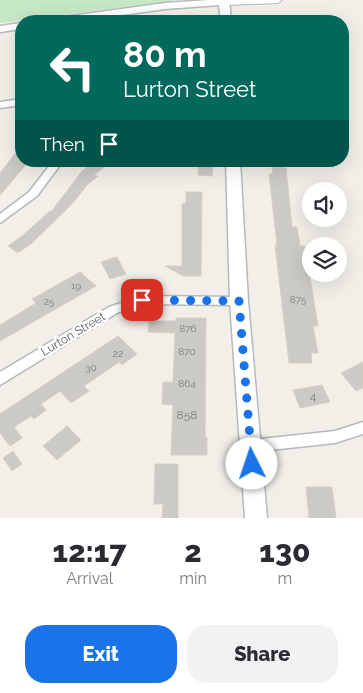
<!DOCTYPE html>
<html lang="en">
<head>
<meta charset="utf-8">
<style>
  :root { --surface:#fff; --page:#f2f2f3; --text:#2b2b33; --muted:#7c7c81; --accent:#1a73e8 }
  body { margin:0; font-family:Raleway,sans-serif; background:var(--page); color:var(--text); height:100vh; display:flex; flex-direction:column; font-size:19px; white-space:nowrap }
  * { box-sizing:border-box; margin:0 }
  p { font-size:16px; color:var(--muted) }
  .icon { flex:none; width:28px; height:28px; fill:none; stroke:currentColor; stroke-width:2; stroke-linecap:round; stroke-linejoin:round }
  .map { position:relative; height:518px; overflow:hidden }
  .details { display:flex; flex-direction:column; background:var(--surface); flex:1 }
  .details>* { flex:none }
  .top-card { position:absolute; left:15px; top:15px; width:334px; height:152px; border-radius:20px; box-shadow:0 5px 20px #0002; background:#00695c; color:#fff; overflow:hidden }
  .tools { position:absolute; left:302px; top:182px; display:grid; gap:10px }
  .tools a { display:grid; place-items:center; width:45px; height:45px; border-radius:50%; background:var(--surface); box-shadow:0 5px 20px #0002; font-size:25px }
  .pin { position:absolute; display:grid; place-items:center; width:42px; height:42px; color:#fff; margin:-21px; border-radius:10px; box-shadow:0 2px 8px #0006 }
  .me { position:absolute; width:55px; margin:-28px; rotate:356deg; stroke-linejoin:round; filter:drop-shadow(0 0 4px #0008) }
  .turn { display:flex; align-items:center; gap:18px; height:105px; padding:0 25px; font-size:22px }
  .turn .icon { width:65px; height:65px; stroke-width:2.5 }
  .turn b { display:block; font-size:35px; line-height:42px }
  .then { display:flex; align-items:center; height:48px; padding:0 25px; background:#0003; gap:10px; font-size:19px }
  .eta { display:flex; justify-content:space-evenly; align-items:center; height:85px; text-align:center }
  .eta b { font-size:30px; font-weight:800; line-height:35px }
  .action { display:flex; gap:10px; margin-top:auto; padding:10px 25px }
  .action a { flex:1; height:58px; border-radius:20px; background:var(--accent); color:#fff; font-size:20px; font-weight:800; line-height:58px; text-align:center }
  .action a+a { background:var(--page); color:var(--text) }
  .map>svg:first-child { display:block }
  .green { fill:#c5e8c5 }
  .building { fill:#cccac5; stroke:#d6d1c6 }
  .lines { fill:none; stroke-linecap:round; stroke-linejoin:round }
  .minor-casing { stroke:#b5b8bc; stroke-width:3 }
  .tertiary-casing { stroke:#b5b8bc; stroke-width:2 }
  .secondary-casing { stroke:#b6babf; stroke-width:3 }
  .minor { fill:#fff; fill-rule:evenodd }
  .tertiary { fill:#fff; fill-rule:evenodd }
  .secondary { fill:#fff; fill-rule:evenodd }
  .route { stroke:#1a73e8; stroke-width:9; stroke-dasharray:0 16.2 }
  .labels { text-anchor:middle; stroke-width:5; stroke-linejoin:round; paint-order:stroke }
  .number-label { font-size:10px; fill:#7a7d7f }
  .street-label { font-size:12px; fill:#5f6368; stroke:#fff }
  .near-number-label { font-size:12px; fill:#7a7d7f }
</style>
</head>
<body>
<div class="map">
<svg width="363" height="518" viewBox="0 0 363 518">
  <rect width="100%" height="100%" fill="#f1efe8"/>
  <path class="green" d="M0 0H177L0 23Z"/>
  <g class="building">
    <path d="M21 146V162L26 163 25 166 0 195V173Z"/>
    <path d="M94 162 104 167 94 175 98 176 87 185 73 203 32 243 18 253 8 246 22 236 50 211 51 212 82 171Z"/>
    <path d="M199 163 213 164 212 176 198 175Z"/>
    <path d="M272 167 286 168 292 227H297L300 246H305L318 326H313L318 353H311L312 363H289L275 245H277L269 174H273Z"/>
    <path d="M186 192H202L201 276H183L165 266H182V204L186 203Z"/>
    <path d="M117 257 126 274 110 279 101 262Z"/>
    <path d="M80 272 96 286 0 341V325L36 303 32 299Z"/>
    <path d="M176 318H206L205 437H207V455H171L173 405 162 404 163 382H173L175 333 148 332 149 321H176Z"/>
    <path d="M118 336 137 354 122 365 119 362 84 386 89 391 71 403 60 391 41 404 46 410 34 419 31 416 14 427 22 438 10 446 0 433V414Z"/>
    <path d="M363 362V388L356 391 341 373Z"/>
    <path d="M322 385 330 402 300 408 293 390Z"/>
    <path d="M67 426 81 440 57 460 43 446Z"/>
    <path d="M13 451 22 464 12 471 3 458Z"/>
    <path d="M155 464H178V518H162L163 504H154Z"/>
    <path d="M306 487H332L336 518H309Z"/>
  </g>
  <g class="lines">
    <defs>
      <g id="minor">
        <path d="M21 99V105L0 108V102Z"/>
        <path d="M53 161H63L37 196 0 223V214L29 192Z"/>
        <path d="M142 296 239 297 243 298 245 301 243 304 239 305 142 304 117 313 0 385V372L109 307Z"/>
        <path d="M363 422V434L335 443 251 452 246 451 244 446 246 441 251 440 335 431Z"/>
      </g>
      <path id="tertiary" d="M222 0H282L278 3 225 5 222 4Z"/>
      <g id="secondary">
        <path d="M210 0H229L231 21H221L219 5 165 9 77 21H51L56 18 165 3Z"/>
        <path d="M21 23V29L0 32V26Z"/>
        <path d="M226 161H240L248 301 267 518H245L230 301Z"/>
      </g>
    </defs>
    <use href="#minor" class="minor-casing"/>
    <use href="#tertiary" class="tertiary-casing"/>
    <use href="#secondary" class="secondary-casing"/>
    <use href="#minor" class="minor"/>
    <use href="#tertiary" class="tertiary"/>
    <use href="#secondary" class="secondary"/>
  </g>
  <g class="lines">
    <path class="route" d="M142 300 239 301 252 464"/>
  </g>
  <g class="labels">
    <g class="number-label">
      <text x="76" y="289">19</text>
      <text x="298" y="303">875</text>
      <text x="49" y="305">25</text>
      <text x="188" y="332">876</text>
      <text x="187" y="355">870</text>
      <text x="118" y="357">22</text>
      <text x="91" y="371">30</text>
      <text x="187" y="387">864</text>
    </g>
    <g class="street-label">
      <text transform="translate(73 334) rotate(-31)" y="4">Lurton Street</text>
    </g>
    <g class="near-number-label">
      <text x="313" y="400">4</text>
      <text x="187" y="419">858</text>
    </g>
  </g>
</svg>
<div class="tools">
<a><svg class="icon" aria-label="sound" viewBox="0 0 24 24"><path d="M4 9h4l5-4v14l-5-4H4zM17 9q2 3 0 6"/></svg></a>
<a><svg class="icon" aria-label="layers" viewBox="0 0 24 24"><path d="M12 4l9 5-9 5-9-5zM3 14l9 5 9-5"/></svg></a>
</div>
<div class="pin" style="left:142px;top:300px;background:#d93025"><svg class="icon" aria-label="arrive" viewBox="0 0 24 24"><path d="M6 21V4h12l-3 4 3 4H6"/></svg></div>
<svg class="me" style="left:252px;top:464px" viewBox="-20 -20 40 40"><circle r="19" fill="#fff"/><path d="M0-13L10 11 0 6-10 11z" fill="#1a73e8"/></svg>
<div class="top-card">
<div class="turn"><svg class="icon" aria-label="left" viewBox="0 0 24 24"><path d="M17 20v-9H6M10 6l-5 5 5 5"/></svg><div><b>80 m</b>Lurton Street</div></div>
<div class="then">Then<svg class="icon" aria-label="arrive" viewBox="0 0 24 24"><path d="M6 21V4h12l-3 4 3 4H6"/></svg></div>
</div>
</div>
<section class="details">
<div class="eta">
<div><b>12:17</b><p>Arrival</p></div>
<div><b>2</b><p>min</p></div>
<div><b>130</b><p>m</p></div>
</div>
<div class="action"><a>Exit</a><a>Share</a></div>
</section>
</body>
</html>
